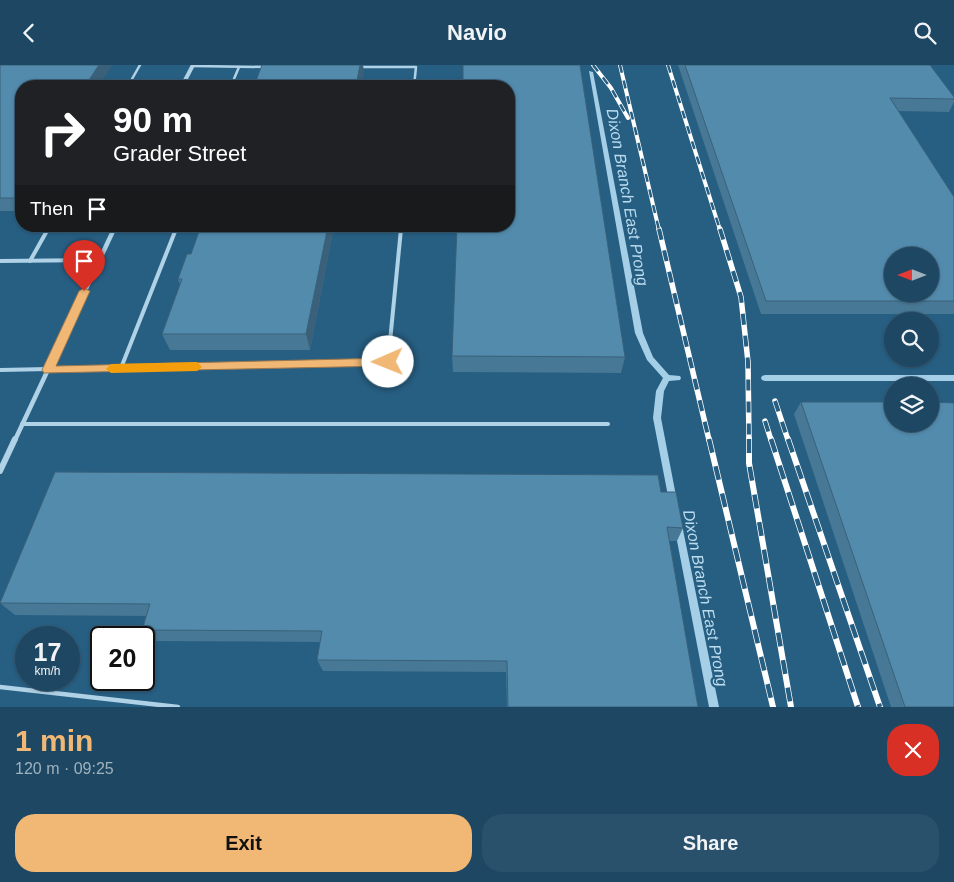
<!DOCTYPE html>
<html lang="en">
<head>
<meta charset="utf-8">
<style>
  :root { --surface:#1d4762; --page:#2a516b; --text:#f1f3f6; --muted:#a0b2be; --line:#3b5f77; --accent:#f0b775 }
  body { margin:0; font-family:Helvetica,sans-serif; background:var(--page); color:var(--text); height:100vh; display:flex; flex-direction:column; font-size:19px; white-space:nowrap }
  * { box-sizing:border-box; margin:0 }
  p { font-size:16px; color:var(--muted) }
  .icon { flex:none; width:28px; height:28px; fill:none; stroke:currentColor; stroke-width:2; stroke-linecap:round; stroke-linejoin:round }
  .map { position:relative; height:642px; overflow:hidden }
  .drawer { display:flex; flex-direction:column; background:var(--surface); flex:1 }
  .drawer>* { flex:none }
  .banner { position:absolute; left:15px; top:15px; width:500px; height:152px; border-radius:20px; box-shadow:0 1px 4px #0004,0 0 0 1px var(--line); background:#202124; color:#fff; overflow:hidden }
  .needle { width:32px; rotate:270deg }
  .controls { position:absolute; left:884px; top:182px; display:grid; gap:10px }
  .controls a { display:grid; place-items:center; width:55px; height:55px; border-radius:50%; background:var(--surface); box-shadow:0 1px 4px #0004,0 0 0 1px var(--line); font-size:25px }
  .speed { position:absolute; left:15px; top:561px; display:flex; gap:10px; font-size:25px; font-weight:700; text-align:center }
  .speed>* { display:grid; place-content:center; width:65px; height:65px; border-radius:50%; background:var(--surface); box-shadow:0 1px 4px #0004,0 0 0 1px var(--line); line-height:1 }
  .speed small { font-size:12px; font-weight:400 }
  .speed .limit { border:2px solid #111; border-radius:8px; background:#fff; color:#111 }
  .pin { position:absolute; display:grid; place-items:center; width:42px; height:42px; color:#fff; margin:-51px -21px; border-radius:50% 50% 50% 0; rotate:-45deg; box-shadow:0 0 5px #0007 }
  .pin .icon { rotate:45deg }
  .me { position:absolute; width:55px; margin:-28px; rotate:269deg; stroke-linejoin:round; filter:drop-shadow(0 0 4px #0008) }
  .turn { display:flex; align-items:center; gap:18px; height:105px; padding:0 15px; font-size:22px }
  .turn .icon { width:65px; height:65px; stroke-width:2.5 }
  .turn b { display:block; font-size:35px; line-height:42px }
  .then { display:flex; align-items:center; height:48px; padding:0 15px; background:#0003; gap:10px; font-size:19px }
  .round { display:grid; place-items:center; flex:none; width:52px; height:52px; border-radius:20px; background:var(--page) }
  .summary { display:flex; align-items:center; justify-content:space-between; height:85px; padding:0 15px }
  h1 { font-size:30px; font-weight:700; line-height:38px; color:var(--accent) }
  .action { display:flex; gap:10px; margin-top:auto; padding:10px 15px }
  .action a { flex:1; height:58px; border-radius:20px; background:var(--accent); color:#111; font-size:20px; font-weight:700; line-height:58px; text-align:center }
  .action a+a { background:var(--page); color:var(--text) }
  header { display:flex; justify-content:space-between; align-items:center; height:65px; padding:0 15px; background:var(--surface); font-size:22px; font-weight:700 }
  .map>svg:first-child { display:block }
  .lines { fill:none; stroke-linecap:round; stroke-linejoin:round }
  .stream { fill:#a4cfe7; fill-rule:evenodd }
  .lane-far2 { stroke:#b0d2e7; stroke-width:2.5 }
  .lane-far1 { stroke:#b0d2e7; stroke-width:4 }
  .lane { stroke:#b0d2e7; stroke-width:4.5 }
  .street-far2 { stroke:#b0d2e7; stroke-width:4 }
  .street-far1 { stroke:#b0d2e7; stroke-width:4.5 }
  .street { stroke:#b0d2e7; stroke-width:6 }
  .rail-far2-casing { stroke:#fff; stroke-width:4 }
  .rail-far1-casing { stroke:#fff; stroke-width:5.5 }
  .rail-casing { stroke:#fff; stroke-width:6 }
  .rail-far2 { stroke:#275f83; stroke-width:2.5; stroke-dasharray:8; stroke-linecap:butt }
  .rail-far1 { stroke:#275f83; stroke-width:4; stroke-dasharray:11; stroke-linecap:butt }
  .rail { stroke:#275f83; stroke-width:4.5; stroke-dasharray:14; stroke-linecap:butt }
  .wall { fill:#477895 }
  .shaded-wall { fill:#3a6179 }
  .building { fill:#538bad; stroke:#3a6179; fill-rule:evenodd }
  .route { fill:#f0b775; stroke:#9c774c }
  .slow { fill:#f59e0b }
  .labels { text-anchor:middle; stroke-width:4.5; stroke-linejoin:round; paint-order:stroke }
  .water-label { font-size:16px; font-style:italic; fill:#bbdcef; stroke:#275f83 }
</style>
</head>
<body>
<header><svg class="icon" aria-label="back" viewBox="0 0 24 24"><path d="M15 5l-7 7 7 7"/></svg>Navio<svg class="icon" aria-label="search" viewBox="0 0 24 24"><circle cx="10" cy="10" r="6"/><path d="M15 15l6 6"/></svg></header>
<div class="map">
<svg width="954" height="642" viewBox="0 0 954 642">
  <rect width="100%" height="100%" fill="#275f83"/>
  <g class="lines">
    <g class="stream">
      <path d="M589 6 593 7 643 268 653 292 669 310 680 311 681 313 680 315 669 316 664 326 661 353 677 436 676 439 673 440 670 439 669 436 653 353 656 326 663 313 647 295 635 268Z"/>
      <path d="M765 310H954V316H765L762 315 761 313 762 311Z"/>
      <path d="M678 456 681 457 682 460 719 642H709L674 460 675 457Z"/>
    </g>
    <g class="lane-far2">
      <path d="M192 1 265 2"/>
      <path d="M360 2H416L414 21"/>
      <path d="M128 21 140 0"/>
      <path d="M231 21 239 2"/>
      <path d="M48 165 50 161"/>
      <path d="M175 165 177 161"/>
      <path d="M401 165V161"/>
    </g>
    <g class="lane-far1">
      <path d="M0 196 99 195"/>
      <path d="M30 196 48 164"/>
      <path d="M121 303 176 164"/>
      <path d="M0 305 388 297 401 164"/>
      <path d="M22 359H608"/>
    </g>
    <path class="lane" d="M0 622 178 642"/>
    <g class="street-far2">
      <path d="M182 21 193 0"/>
      <path d="M113 165 115 161"/>
    </g>
    <path class="street-far1" d="M15 375 114 164"/>
    <path class="street" d="M0 406 15 374"/>
    <defs>
      <g id="rail-far2">
        <path d="M593 0 611 23 628 53"/>
        <path d="M620 0 659 165"/>
        <path d="M668 0 720 165"/>
      </g>
      <g id="rail-far1">
        <path d="M659 164 709 375"/>
        <path d="M720 164 741 232 748 297 749 375"/>
        <path d="M775 336 788 375"/>
        <path d="M765 356 771 375"/>
      </g>
      <g id="rail">
        <path d="M709 374 773 642"/>
        <path d="M749 374V398L791 642"/>
        <path d="M771 374 858 642"/>
        <path d="M788 374 880 642"/>
      </g>
    </defs>
    <use href="#rail-far2" class="rail-far2-casing"/>
    <use href="#rail-far1" class="rail-far1-casing"/>
    <use href="#rail" class="rail-casing"/>
    <use href="#rail-far2" class="rail-far2"/>
    <use href="#rail-far1" class="rail-far1"/>
    <use href="#rail" class="rail"/>
  </g>
  <g class="wall">
    <path d="M0 0 21 21V146H0Z"/>
    <path d="M678 0H930L954 32V37L949 47 898 46 954 132V249H761Z"/>
    <path d="M201 161H334L310 285H170L162 269 180 220 178 214 191 189Z"/>
    <path d="M452 291 625 292 621 308 453 307Z"/>
    <path d="M801 337 954 642H891L794 349Z"/>
    <path d="M661 427 683 463 677 476H669L698 642H507L506 607 323 606 317 595 320 577 153 576 142 565 146 551 15 550 0 538V536Z"/>
  </g>
  <g class="shaded-wall">
    <path d="M99 0H112L99 21H85Z"/>
    <path d="M360 0H363L364 7 361 21H356Z"/>
    <path d="M21 123V144L15 133Z"/>
    <path d="M328 161H334L310 285 306 269Z"/>
  </g>
  <g class="building">
    <path d="M0 0H99L85 21H21V123L15 133H0Z"/>
    <path d="M262 0H360L356 21H254Z"/>
    <path d="M463 0H580L625 292 452 291 457 161H509V21H463Z"/>
    <path d="M685 0H930L954 32V34L890 33 954 132V236H766ZM892 191H930V229H892Z"/>
    <path d="M201 161H328L306 269H162L182 214H178L187 189H191Z"/>
    <path d="M801 337H892V359H930V337L954 338V642H905Z"/>
    <path d="M55 407 658 410 661 427H676L683 463 667 462 698 642H508L507 596 317 595 322 566 142 565 150 539 0 538Z"/>
  </g>
  <path class="route" d="M84 223 90 226 56 301 388 293 393 297 388 301 44 308 42 305 79 226Z"/>
  <path class="slow" d="M197 297 202 302 197 306 111 308 106 304 111 299Z"/>
  <g class="labels">
    <g class="water-label">
      <text transform="translate(628 132) rotate(80)" y="6">Dixon Branch East Prong</text>
      <text transform="translate(706 533) rotate(79)" y="6">Dixon Branch East Prong</text>
    </g>
  </g>
</svg>
<div class="controls">
<a><svg class="needle" viewBox="-14 -14 28 28"><path d="M0-13l5 13h-10z" fill="#e53935"/><path d="M0 13l5-13h-10z" fill="#a0b2be"/></svg></a>
<a><svg class="icon" aria-label="search" viewBox="0 0 24 24"><circle cx="10" cy="10" r="6"/><path d="M15 15l6 6"/></svg></a>
<a><svg class="icon" aria-label="layers" viewBox="0 0 24 24"><path d="M12 4l9 5-9 5-9-5zM3 14l9 5 9-5"/></svg></a>
</div>
<div class="speed"><div>17<small>km/h</small></div><div class="limit">20</div></div>
<div class="pin" style="left:84px;top:226px;background:#d93025"><svg class="icon" aria-label="arrive" viewBox="0 0 24 24"><path d="M6 21V4h12l-3 4 3 4H6"/></svg></div>
<svg class="me" style="left:388px;top:297px" viewBox="-20 -20 40 40"><circle r="19" fill="#fff"/><path d="M0-13L10 11 0 6-10 11z" fill="#f0b775"/></svg>
<div class="banner">
<div class="turn"><svg class="icon" aria-label="right" viewBox="0 0 24 24"><path d="M7 20v-9h11M14 6l5 5-5 5"/></svg><div><b>90 m</b>Grader Street</div></div>
<div class="then">Then<svg class="icon" aria-label="arrive" viewBox="0 0 24 24"><path d="M6 21V4h12l-3 4 3 4H6"/></svg></div>
</div>
</div>
<section class="drawer">
<div class="summary"><div><h1>1 min</h1><p>120 m · 09:25</p></div><a class="round" style="background:#d93025;color:#fff"><svg class="icon" aria-label="close" viewBox="0 0 24 24"><path d="M6 6l12 12M18 6L6 18"/></svg></a></div>
<div class="action"><a>Exit</a><a>Share</a></div>
</section>
</body>
</html>
